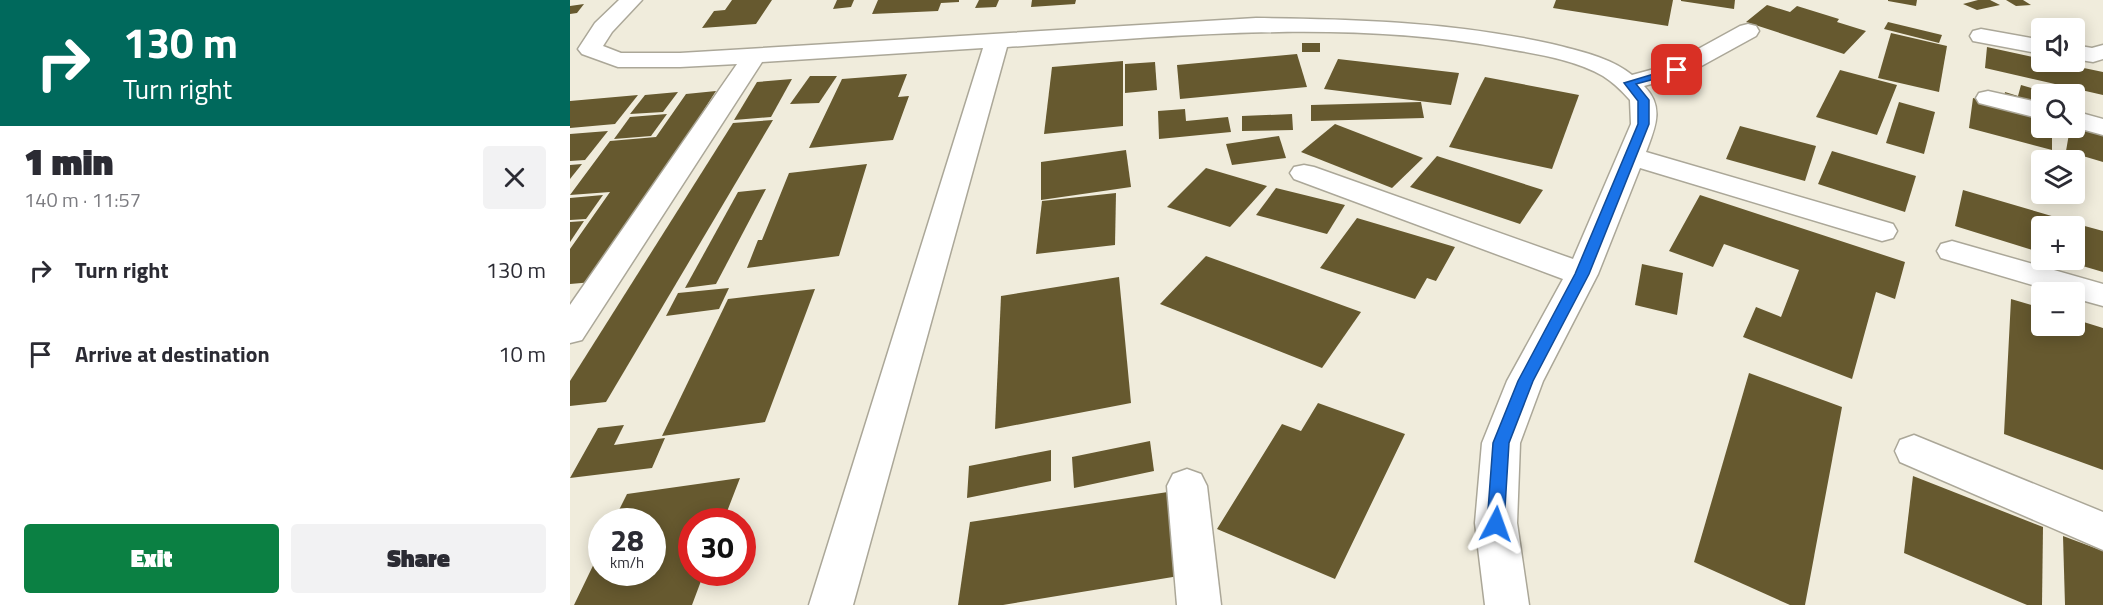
<!DOCTYPE html>
<html lang="en">
<head>
<meta charset="utf-8">
<style>
  :root { --surface:#fff; --page:#f2f2f3; --text:#2b2b33; --muted:#7c7c81; --accent:#0b8043 }
  body { margin:0; font-family:"Titillium Web",sans-serif; background:var(--page); color:var(--text); height:100vh; display:flex; flex-direction:column; font-size:22px; white-space:nowrap }
  * { box-sizing:border-box; margin:0 }
  p { font-size:20px; color:var(--muted) }
  .icon { flex:none; width:33px; height:33px; fill:none; stroke:currentColor; stroke-width:2; stroke-linecap:round; stroke-linejoin:round }
  .map { position:relative; flex:1; overflow:hidden }
  .panel { display:flex; flex-direction:column; background:var(--surface); width:570px }
  .panel>* { flex:none }
  .banner { background:#00695c; color:#fff; overflow:hidden }
  .controls { position:absolute; left:1461px; top:18px; display:grid; gap:12px }
  .controls a { display:grid; place-items:center; width:54px; height:54px; border-radius:6px; background:var(--surface); box-shadow:0 3px 15px #0003; font-size:30px }
  .speed { position:absolute; left:18px; top:508px; display:flex; gap:12px; font-size:30px; font-weight:700; text-align:center }
  .speed>* { display:grid; place-content:center; width:78px; height:78px; border-radius:50%; background:var(--surface); box-shadow:0 3px 15px #0003; line-height:1 }
  .speed small { font-size:15px; font-weight:400 }
  .speed .limit { border:9px solid #d22; background:#fff; color:#111 }
  .pin { position:absolute; display:grid; place-items:center; width:51px; height:51px; color:#fff; margin:-26px; border-radius:12px; box-shadow:0 3px 9px #0006 }
  .me { position:absolute; width:66px; margin:-33px; rotate:4deg; stroke-linejoin:round; filter:drop-shadow(0 0 4px #0008) }
  .turn { display:flex; align-items:center; gap:21px; height:126px; padding:0 24px; font-size:27px }
  .turn .icon { width:78px; height:78px; stroke-width:2.5 }
  .turn b { display:block; font-size:42px; line-height:51px }
  .round { display:grid; place-items:center; flex:none; width:63px; height:63px; border-radius:6px; background:var(--page) }
  .headline { display:flex; align-items:center; justify-content:space-between; height:102px; padding:0 24px }
  h1 { font-size:36px; font-weight:800; line-height:45px }
  .primary-button { display:flex; gap:12px; margin-top:auto; padding:12px 24px }
  .primary-button a { flex:1; height:69px; border-radius:6px; background:var(--accent); color:#fff; font-size:24px; font-weight:800; line-height:69px; text-align:center }
  .primary-button a+a { background:var(--page); color:var(--text) }
  ul { padding:0; list-style:none }
  li { display:flex; align-items:center; gap:18px; height:84px; padding:0 24px }
  li div { flex:1 }
  li b { display:block; font-size:22px }
  li em { font-style:normal }
  main { display:flex; flex:1; min-height:0 }
  .map>svg:first-child { display:block }
  .building { fill:#66592f }
  .lines { fill:none; stroke-linecap:round; stroke-linejoin:round }
  .minor-casing { stroke:#aba798; stroke-width:3 }
  .minor { fill:#fff; fill-rule:evenodd }
  .route { fill:#1a73e8; stroke:#114b97; stroke-width:1.5 }
</style>
</head>
<body>
<main>
<section class="panel">
<div class="banner">
<div class="turn"><svg class="icon" aria-label="right" viewBox="0 0 24 24"><path d="M7 20v-9h11M14 6l5 5-5 5"/></svg><div><b>130 m</b>Turn right</div></div>
</div>
<div class="headline"><div><h1>1 min</h1><p>140 m · 11:57</p></div><a class="round"><svg class="icon" aria-label="close" viewBox="0 0 24 24"><path d="M6 6l12 12M18 6L6 18"/></svg></a></div>
<ul>
<li><svg class="icon" aria-label="right" viewBox="0 0 24 24"><path d="M7 20v-9h11M14 6l5 5-5 5"/></svg><div><b>Turn right</b></div><em>130 m</em></li>
<li><svg class="icon" aria-label="arrive" viewBox="0 0 24 24"><path d="M6 21V4h12l-3 4 3 4H6"/></svg><div><b>Arrive at destination</b></div><em>10 m</em></li>
</ul>
<div class="primary-button"><a>Exit</a><a>Share</a></div>
</section>
<div class="map">
<svg width="1533" height="605" viewBox="0 0 1533 605">
  <rect width="100%" height="100%" fill="#f0ecdc"/>
  <g class="building">
    <path d="M162 0H202L186 24 132 28 144 11 155 10Z"/>
    <path d="M267 0H284L281 7 263 9Z"/>
    <path d="M308 0H389V2L371 3 368 11 302 14Z"/>
    <path d="M409 0H429L426 7 405 8Z"/>
    <path d="M462 0H506L505 4 461 7Z"/>
    <path d="M986 0H1103L1098 26 983 8Z"/>
    <path d="M1111 0H1165L1164 9 1111 1Z"/>
    <path d="M1318 0H1347L1346 6 1318 1Z"/>
    <path d="M1408 0H1420L1430 5 1407 10 1393 4Z"/>
    <path d="M1436 0H1453L1461 5 1446 6Z"/>
    <path d="M14 4 7 13 0 14V6Z"/>
    <path d="M1197 5 1220 12 1227 6 1269 19 1267 22 1296 31 1274 54 1176 22Z"/>
    <path d="M1318 22 1372 35 1369 43 1314 29Z"/>
    <path d="M1321 33 1377 46 1369 92 1308 78Z"/>
    <rect x="732" y="43" width="18" height="9"/>
    <path d="M1417 47 1472 59V62H1485L1533 72V95L1415 68Z"/>
    <path d="M727 54 737 87 610 99 607 65Z"/>
    <path d="M768 59 889 73 881 105 754 89Z"/>
    <path d="M553 61V126L474 134 482 67Z"/>
    <path d="M585 62 587 90 555 93V64Z"/>
    <path d="M1270 70 1327 85 1307 135 1246 117Z"/>
    <path d="M337 74 328 97 339 96 323 140 239 148 272 79Z"/>
    <path d="M240 76H267L249 103 220 104Z"/>
    <path d="M915 77 1009 95 982 169 879 147Z"/>
    <path d="M222 79 201 117 164 120 187 82Z"/>
    <path d="M1451 85 1483 94H1472V109L1434 98 1435 92 1448 96Z"/>
    <path d="M146 91 23 282 0 284V249L40 192 0 195 40 141 86 137 116 94Z"/>
    <path d="M108 92 93 112 60 114 75 95Z"/>
    <path d="M68 95 45 124 0 128V101Z"/>
    <path d="M1403 98 1472 115V128H1482V150L1399 128Z"/>
    <path d="M851 102 854 118 741 121V105Z"/>
    <path d="M1329 102 1365 112 1354 154 1316 143Z"/>
    <path d="M615 109 616 121 658 117 661 132 589 139 588 111Z"/>
    <path d="M97 114 81 136 44 139 60 117Z"/>
    <path d="M722 114 723 130 672 131V116Z"/>
    <path d="M203 120 36 402 0 406V381L163 123Z"/>
    <path d="M1504 121 1533 129V162L1496 151 1500 128H1504Z"/>
    <path d="M765 124 853 158 822 188 731 152Z"/>
    <path d="M1170 126 1246 146 1235 181 1156 159Z"/>
    <path d="M38 131 15 160 0 161V134Z"/>
    <path d="M709 136 716 158 662 165 656 144Z"/>
    <path d="M556 150 561 187 471 200V162Z"/>
    <path d="M1262 151 1346 176 1335 212 1248 184Z"/>
    <path d="M867 156 973 190 950 224 840 187Z"/>
    <path d="M12 164 0 179V165Z"/>
    <path d="M297 164 269 256 177 268 188 240H192L219 173Z"/>
    <path d="M636 168 697 186 660 227 597 207Z"/>
    <path d="M706 188 775 205 757 234 686 215Z"/>
    <path d="M196 189 146 284 115 288 168 192Z"/>
    <path d="M1393 190 1485 217 1484 226H1472V253L1385 226Z"/>
    <path d="M546 193 545 245 466 254 472 201Z"/>
    <path d="M33 195 16 219 0 220V198Z"/>
    <path d="M1130 195 1335 262 1325 299 1306 292 1282 379 1173 337 1186 307 1211 317 1229 270 1154 244 1143 267 1099 251Z"/>
    <path d="M787 218 885 247 866 281 857 278 845 299 750 268Z"/>
    <path d="M14 221 0 242V222Z"/>
    <path d="M1500 222 1533 231V272L1499 262V260H1504V226H1500Z"/>
    <path d="M636 256 791 312 752 368 590 304Z"/>
    <path d="M1072 264 1113 273 1107 315 1065 305Z"/>
    <path d="M549 277 561 403 425 429 431 296Z"/>
    <path d="M159 288 149 309 96 316 108 293Z"/>
    <path d="M245 289 195 422 92 436 158 299Z"/>
    <path d="M1441 299 1472 308V326H1504V319L1533 328V470L1434 434Z"/>
    <path d="M1179 373 1272 407 1235 605H1220L1124 562Z"/>
    <path d="M748 403 835 434 765 579 647 529 712 424 731 431Z"/>
    <path d="M54 425 44 445 95 438 82 468 0 478 28 428Z"/>
    <path d="M580 441 584 471 504 488 502 457Z"/>
    <path d="M481 450V481L397 498 399 466Z"/>
    <path d="M1343 476 1473 527 1472 605H1457L1334 553Z"/>
    <path d="M170 478 153 522H122V573H134L122 605H4L32 547V573H82V522H43L57 494Z"/>
    <path d="M611 490 615 575 433 605H388L400 522Z"/>
    <path d="M1493 536 1533 551V605H1495Z"/>
  </g>
  <g class="lines">
    <defs>
      <g id="minor">
        <path d="M49 0H72L42 32 33 46 51 53H110L686 18C786 19 884 22 982 44 1009 51 1040 57 1062 75L1099 65 1170 26 1178 24 1186 26 1189 31 1186 36 1115 75 1074 86C1095 107 1085 128 1076 152L1323 224 1327 231 1323 238 1312 241 1070 168 1028 274 973 381 950 443 947 523 959 605H915L905 523 912 443 937 381 993 279 724 179 720 173 724 167 734 165 744 167 1003 259 1061 124 1060 100C1052 91 1044 83 1033 76 1004 59 966 54 933 48 769 18 601 37 437 47L283 605H239L413 48 192 62 12 340 0 343V305L167 64 110 67H48L12 54 8 49 25 23Z"/>
        <path d="M1411 29 1472 40V54L1403 41 1400 36 1403 31Z"/>
        <path d="M1504 45 1522 48 1533 45V59L1523 62 1504 59Z"/>
        <path d="M1418 91 1472 103V119L1409 103 1406 98 1409 93Z"/>
        <path d="M1504 111 1533 119V135L1504 127Z"/>
        <path d="M1382 241 1533 284V306L1504 298V292H1486L1371 258 1367 251 1371 244Z"/>
        <path d="M1344 435 1533 512V550L1330 462 1325 451 1330 440Z"/>
        <path d="M617 469 631 474 637 486 651 605H607L597 486 603 474Z"/>
      </g>
    </defs>
    <use href="#minor" class="minor-casing"/>
    <use href="#minor" class="minor"/>
  </g>
  <path class="route" d="M1107 67 1111 68V72L1066 84 1079 100V124L1019 274 963 381 939 443 934 524 932 529 926 531 919 529 917 524 923 443 948 381 1005 274 1068 124V101L1054 83Z"/>
</svg>
<div class="controls">
<a><svg class="icon" aria-label="sound" viewBox="0 0 24 24"><path d="M4 9h4l5-4v14l-5-4H4zM17 9q2 3 0 6"/></svg></a>
<a><svg class="icon" aria-label="search" viewBox="0 0 24 24"><circle cx="10" cy="10" r="6"/><path d="M15 15l6 6"/></svg></a>
<a><svg class="icon" aria-label="layers" viewBox="0 0 24 24"><path d="M12 4l9 5-9 5-9-5zM3 14l9 5 9-5"/></svg></a>
<a>+</a>
<a>−</a>
</div>
<div class="speed"><div>28<small>km/h</small></div><div class="limit">30</div></div>
<div class="pin" style="left:1107px;top:70px;background:#d93025"><svg class="icon" aria-label="arrive" viewBox="0 0 24 24"><path d="M6 21V4h12l-3 4 3 4H6"/></svg></div>
<svg class="me" style="left:926px;top:524px" viewBox="-20 -20 40 40"><path d="M0-17L14 15 0 8-14 15z" fill="#1a73e8" stroke="#fff" stroke-width="4"/></svg>
</div>
</main>
</body>
</html>
